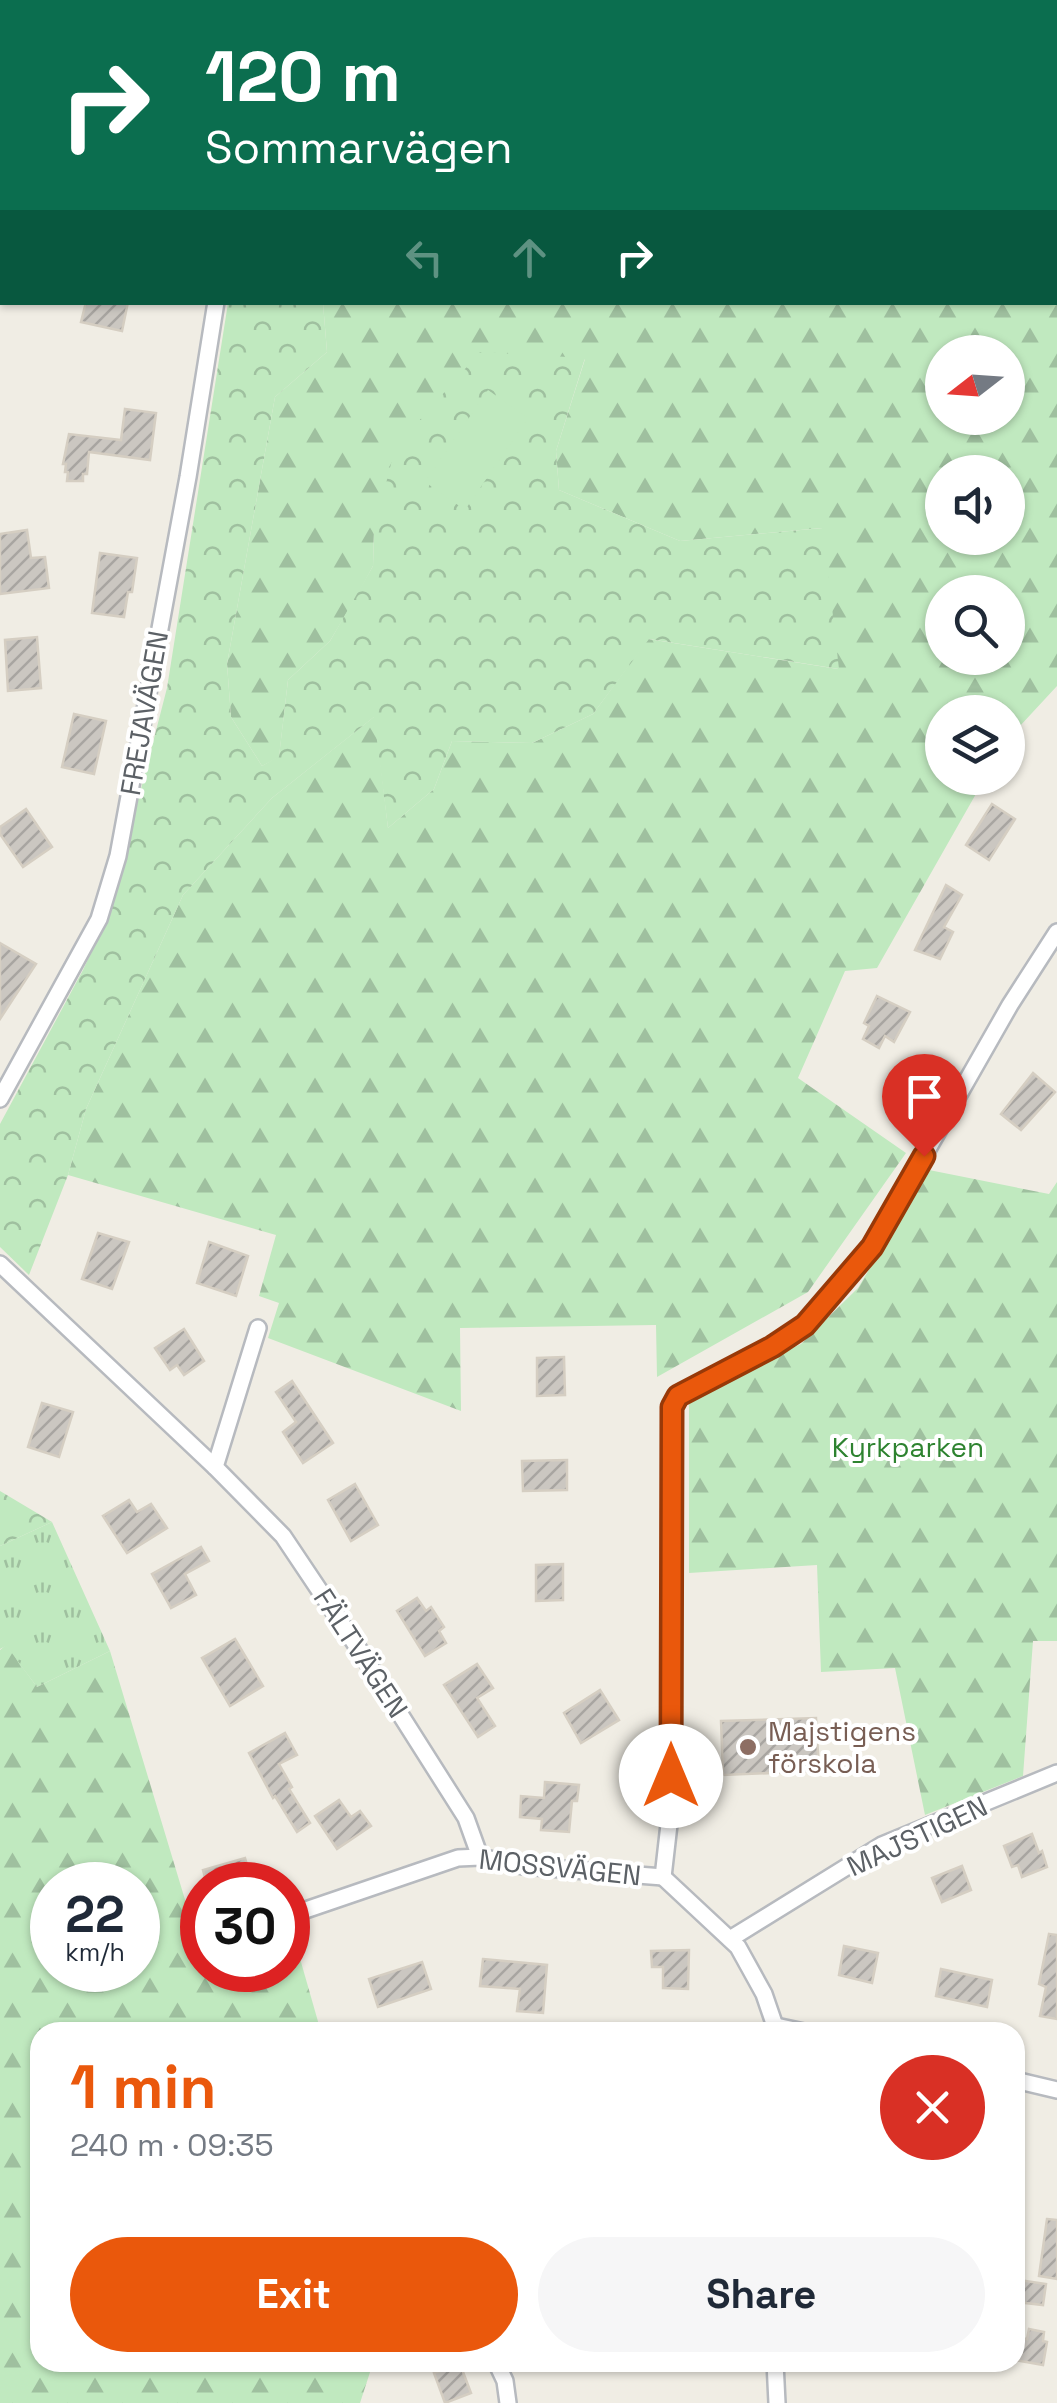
<!DOCTYPE html>
<html lang="en">
<head>
<meta charset="utf-8">
<style>
  :root { --surface:#fff; --page:#f6f6f7; --text:#1f2937; --muted:#747a83; --accent:#ea580c }
  body { margin:0; font-family:"Space Grotesk",sans-serif; background:var(--page); color:var(--text); height:100vh; display:flex; flex-direction:column; font-size:38px; white-space:nowrap }
  * { box-sizing:border-box; margin:0 }
  p { font-size:32px; color:var(--muted) }
  .icon { flex:none; width:55px; height:55px; fill:none; stroke:currentColor; stroke-width:2; stroke-linecap:round; stroke-linejoin:round }
  .map { position:relative; flex:1; overflow:hidden }
  .details { position:absolute; left:30px; top:2022px; width:995px; height:350px; display:flex; flex-direction:column; background:var(--surface); border-radius:30px; box-shadow:0 2px 8px #0004 }
  .details>* { flex:none }
  .banner { position:absolute; left:0px; top:0px; width:1058px; height:305px; box-shadow:0 2px 8px #0004; background:#0b6e4f; color:#fff; overflow:hidden }
  .needle { width:65px; rotate:253deg }
  .fabs { position:absolute; left:925px; top:335px; display:grid; gap:20px }
  .fabs a { display:grid; place-items:center; width:100px; height:100px; border-radius:50%; background:var(--surface); box-shadow:0 2px 8px #0004; font-size:50px }
  .speed { position:absolute; left:30px; top:1862px; display:flex; gap:20px; font-size:50px; font-weight:700; text-align:center }
  .speed>* { display:grid; place-content:center; width:130px; height:130px; border-radius:50%; background:var(--surface); box-shadow:0 2px 8px #0004; line-height:1 }
  .speed small { font-size:25px; font-weight:400 }
  .speed .limit { border:15px solid #d22; background:#fff; color:#111 }
  .pin { position:absolute; display:grid; place-items:center; width:85px; height:85px; color:#fff; margin:-102px -42px; border-radius:50% 50% 50% 0; rotate:-45deg; box-shadow:0 0 10px #0007 }
  .pin .icon { rotate:45deg }
  .me { position:absolute; width:110px; margin:-55px; rotate:0deg; stroke-linejoin:round; filter:drop-shadow(0 0 8px #0008) }
  .turn { display:flex; align-items:center; gap:35px; height:210px; padding:0 40px; font-size:45px }
  .turn .icon { width:130px; height:130px; stroke-width:2.5 }
  .turn b { display:block; font-size:70px; line-height:85px }
  .lanes { display:flex; align-items:center; height:95px; padding:0 40px; background:#0003; justify-content:center; gap:50px; direction:ltr }
  .lanes .off { opacity:.35 }
  .round { display:grid; place-items:center; flex:none; width:105px; height:105px; border-radius:52px; background:var(--page) }
  .overview { display:flex; align-items:center; justify-content:space-between; height:170px; padding:0 40px }
  h1 { font-size:60px; font-weight:600; line-height:75px; color:var(--accent) }
  .primary-button { display:flex; gap:20px; margin-top:auto; padding:20px 40px }
  .primary-button a { flex:1; height:115px; border-radius:60px; background:var(--accent); color:#fff; font-size:40px; font-weight:600; line-height:115px; text-align:center }
  .primary-button a+a { background:var(--page); color:var(--text) }
  .map>svg:first-child { display:block }
  .grass { fill:url(#grass-tufts) }
  .forest { fill:url(#forest-firs); fill-rule:evenodd }
  .park { fill:url(#park-crowns) }
  .pitch { fill:#c0e9bf }
  .building { fill:url(#building-hatch); stroke:#d5cec2; stroke-width:2.5 }
  .lines { fill:none; stroke-linecap:round; stroke-linejoin:round }
  .minor-casing { stroke:#b7babf; stroke-width:20 }
  .minor { stroke:#fff; stroke-width:15 }
  .route-casing { stroke:#983908; stroke-width:25 }
  .route { stroke:#ea580c; stroke-width:18 }
  .education-dot { fill:#8d6e63; stroke:#fff; stroke-width:4 }
  .labels { text-anchor:middle; stroke-width:8; stroke-linejoin:round; paint-order:stroke }
  .street-label { font-size:28px; fill:#5c6166; stroke:#fff }
  .park-label { font-size:28px; fill:#2e8330; stroke:#fff }
  .education-label { font-size:28px; fill:#785e54; stroke:#fff; text-anchor:start }
</style>
</head>
<body>
<div class="map">
<svg width="1057" height="2403" viewBox="0 0 1057 2403">
  <defs>
    <pattern id="grass-tufts" width="24" height="20" patternUnits="userSpaceOnUse" patternTransform="scale(2.5)"><rect width="24" height="20" fill="#c0e9bf"/><path d="M3 7l-1-3M5 7V3M7 7l1-3M15 17l-1-3M17 17v-4M19 17l1-3" fill="none" stroke="#9fc09f"/></pattern>
    <pattern id="forest-firs" width="22" height="20" patternUnits="userSpaceOnUse" patternTransform="scale(2.5)"><rect width="22" height="20" fill="#c0e9bf"/><path d="M5 1l3.5 6h-7zM16 11l3.5 6h-7z" fill="#9fc09f"/></pattern>
    <pattern id="park-crowns" width="20" height="18" patternUnits="userSpaceOnUse" patternTransform="scale(2.5)"><rect width="20" height="18" fill="#c0e9bf"/><path d="M2 6a3 3 0 1 1 6 0M12 15a3 3 0 1 1 6 0" fill="none" stroke="#9fc09f"/></pattern>
    <pattern id="building-hatch" width="6" height="6" patternUnits="userSpaceOnUse" patternTransform="scale(2.5)"><rect width="6" height="6" fill="#cbc7c1"/><path d="M-1 1l2-2M0 6l6-6M5 7l2-2" fill="none" stroke="#a8a5a1"/></pattern>
  </defs>
  <rect width="100%" height="100%" fill="#f0ede4"/>
  <path class="grass" d="M52 1522 110 1651 37 1687 6 1646 0 1649V1546Z"/>
  <g class="forest">
    <path d="M886 0H1057V686L1008 739V712H942V778H985L877 968 845 971 798 1078 906 1153 808 1292 657 1377 656 1325 460 1328 461 1411 268 1338 279 1303 259 1296 276 1235 68 1175 86 1109 183 895 272 798 375 716 388 828 434 789 452 741 532 743 593 714 648 639 838 669 822 528 680 541 559 490 556 451 585 359 374 531 373 566 359 592 330 641 288 680 279 757 262 766 231 717 227 664 275 397 327 352 323 303 1055 302V2H885ZM942 352H1008V418H942ZM942 472H1008V538H942ZM942 592H1008V658H942Z"/>
    <path d="M929 1170 1049 1194 1057 1182V1641H1033L1023 1776 925 1815 895 1668 821 1672 817 1565 689 1573V1394L801 1344 858 1288Z"/>
    <path d="M6 1645 37 1687 110 1651 202 1956V1970H288V1928L291 1927 321 2032H40V2362L373 2363 360 2403H0V1650ZM52 1885H138V1970H52Z"/>
  </g>
  <g class="park">
    <path d="M228 303H323L327 352 275 397 227 664 231 717 262 766 279 756 288 680 330 641 373 566 374 531 395 448 480 352 585 358 556 451 559 490 680 541 823 528 839 669 649 639 593 714 532 743 452 741 434 789 388 828 374 717 272 798 183 895 86 1109 68 1175 29 1275 0 1247V1124L83 970 109 913 167 688Z"/>
    <path d="M0 1491 52 1522 0 1546Z"/>
  </g>
  <path class="pitch" d="M488 390 528 418 465 510 425 482Z"/>
  <g class="building">
    <path d="M86 302H128L122 331 81 322Z"/>
    <path d="M125 409 156 413 150 460 89 452 87 474H83V481H67L68 472H65L66 464H63L69 434 121 440Z"/>
    <path d="M27 530 31 558 45 557 49 588 0 594V534Z"/>
    <path d="M100 553 137 558 132 592H128L124 617 92 613Z"/>
    <path d="M37 637 41 688 8 691 5 640Z"/>
    <path d="M74 714 106 721 94 774 62 767Z"/>
    <path d="M992 804 1015 819 989 860 966 845Z"/>
    <path d="M26 809 52 847 23 867 0 834V827Z"/>
    <path d="M946 885 962 895 944 927 953 932 940 959 915 950Z"/>
    <path d="M0 943 36 964 0 1019Z"/>
    <path d="M877 996 910 1012 894 1042 885 1036 879 1048 863 1039 869 1026 864 1023Z"/>
    <path d="M1033 1073 1055 1092 1021 1130 1001 1114Z"/>
    <path d="M98 1233 129 1242 112 1289 82 1279Z"/>
    <path d="M209 1242 248 1256 236 1296 197 1283Z"/>
    <path d="M184 1329 204 1361 184 1375 177 1365 170 1370 155 1348Z"/>
    <path d="M564 1357 565 1395 537 1396V1358Z"/>
    <path d="M292 1381 333 1443 303 1463 283 1432 296 1422 276 1392Z"/>
    <path d="M42 1403 73 1412 59 1457 28 1447Z"/>
    <path d="M567 1460V1490L523 1491 522 1461Z"/>
    <path d="M355 1484 378 1525 351 1541 328 1500Z"/>
    <path d="M129 1500 137 1512 151 1504 167 1528 127 1553 103 1516Z"/>
    <path d="M201 1547 209 1561 185 1574 196 1595 171 1608 152 1574Z"/>
    <path d="M563 1564V1600L536 1601V1565Z"/>
    <path d="M417 1598 426 1611 431 1607 444 1627 439 1631 446 1643 425 1656 397 1611Z"/>
    <path d="M235 1639 263 1686 230 1706 202 1658Z"/>
    <path d="M477 1664 493 1688 477 1698 495 1726 478 1737 444 1685Z"/>
    <path d="M600 1690 619 1720 581 1743 564 1713Z"/>
    <path d="M816 1718 819 1771 723 1775 721 1721Z"/>
    <path d="M285 1733 297 1755 279 1764 292 1787 289 1789 310 1823 297 1832 275 1796 273 1798 249 1753Z"/>
    <path d="M545 1782 579 1785 577 1801H572L569 1832 541 1830 542 1819 520 1817 521 1796 544 1798Z"/>
    <path d="M339 1800 351 1817 360 1811 371 1826 337 1849 315 1816Z"/>
    <path d="M1032 1834 1039 1853 1042 1851 1047 1867 1022 1877 1018 1865 1012 1867 1004 1846Z"/>
    <path d="M245 1858 252 1882 242 1885H207L203 1870Z"/>
    <path d="M962 1866 971 1890 942 1902 932 1878Z"/>
    <path d="M1049 1934 1057 1935V2019L1040 2016 1046 1987 1039 1984Z"/>
    <path d="M844 1946 878 1953 872 1983 839 1975Z"/>
    <path d="M689 1950 688 1989 663 1988V1967H652L651 1951Z"/>
    <path d="M483 1959 547 1965 543 2013 517 2011 520 1989 480 1986Z"/>
    <path d="M422 1962 431 1989 378 2007 369 1979Z"/>
    <path d="M941 1969 992 1980 987 2007 936 1996Z"/>
    <path d="M1047 2219 1057 2220V2279L1039 2276Z"/>
    <path d="M1019 2280 1046 2284 1043 2305 1017 2302Z"/>
    <path d="M1029 2329 1044 2332 1043 2341 1047 2342 1043 2365 1015 2360V2337L1027 2339Z"/>
    <path d="M460 2364 471 2393 445 2403 434 2373Z"/>
  </g>
  <g class="lines">
    <defs>
      <g id="minor">
        <path d="M193 0 194 2"/>
        <path d="M0 1099 99 919 118 856 188 477 216 302"/>
        <path d="M0 1264 215 1467"/>
        <path d="M258 1328 215 1467 283 1536 362 1654 466 1818 480 1857"/>
        <path d="M663 1877 671 1807 673 1407 678 1396 772 1347 805 1325 872 1247 1010 1005 1057 932"/>
        <path d="M663 1877 738 1947 764 1994 777 2032"/>
        <path d="M288 1916 458 1858 480 1857 523 1866 663 1877"/>
        <path d="M730 1939 882 1845 1057 1773"/>
        <path d="M198 1946 202 1945"/>
        <path d="M776 2026 804 2032"/>
        <path d="M1015 2080 1057 2090"/>
        <path d="M496 2362 505 2381 508 2403"/>
        <path d="M775 2362 777 2403"/>
      </g>
    </defs>
    <use href="#minor" class="minor-casing"/>
    <use href="#minor" class="minor"/>
  </g>
  <g class="lines">
    <defs>
      <path id="route" d="M671 1776 672 1407 678 1396 772 1347 805 1325 872 1247 924 1156"/>
    </defs>
    <use href="#route" class="route-casing"/>
    <use href="#route" class="route"/>
  </g>
  <circle class="education-dot" cx="748" cy="1747" r="10"/>
  <g class="labels">
    <g class="street-label">
      <text transform="translate(144 713) rotate(-80)" y="10">FREJAVÄGEN</text>
      <text transform="translate(361 1653) rotate(57)" y="10">FÄLTVÄGEN</text>
      <text transform="translate(917 1836) rotate(-25)" y="10">MAJSTIGEN</text>
      <text transform="translate(560 1867) rotate(6)" y="10">MOSSVÄGEN</text>
    </g>
    <g class="park-label">
      <text x="908" y="1457">Kyrkparken</text>
    </g>
    <g class="education-label">
      <text x="768" y="1741">Majstigens<tspan x="768" dy="32">förskola</tspan></text>
    </g>
  </g>
</svg>
<div class="fabs">
<a><svg class="needle" viewBox="-14 -14 28 28"><path d="M0-13l5 13h-10z" fill="#e53935"/><path d="M0 13l5-13h-10z" fill="#747a83"/></svg></a>
<a><svg class="icon" aria-label="sound" viewBox="0 0 24 24"><path d="M4 9h4l5-4v14l-5-4H4zM17 9q2 3 0 6"/></svg></a>
<a><svg class="icon" aria-label="search" viewBox="0 0 24 24"><circle cx="10" cy="10" r="6"/><path d="M15 15l6 6"/></svg></a>
<a><svg class="icon" aria-label="layers" viewBox="0 0 24 24"><path d="M12 4l9 5-9 5-9-5zM3 14l9 5 9-5"/></svg></a>
</div>
<div class="speed"><div>22<small>km/h</small></div><div class="limit">30</div></div>
<div class="pin" style="left:924px;top:1156px;background:#d93025"><svg class="icon" aria-label="arrive" viewBox="0 0 24 24"><path d="M6 21V4h12l-3 4 3 4H6"/></svg></div>
<svg class="me" style="left:671px;top:1776px" viewBox="-20 -20 40 40"><circle r="19" fill="#fff"/><path d="M0-13L10 11 0 6-10 11z" fill="#ea580c"/></svg>
<div class="banner">
<div class="turn"><svg class="icon" aria-label="right" viewBox="0 0 24 24"><path d="M7 20v-9h11M14 6l5 5-5 5"/></svg><div><b>120 m</b>Sommarvägen</div></div>
<div class="lanes"><svg class="icon off" aria-label="left" viewBox="0 0 24 24"><path d="M17 20v-9H6M10 6l-5 5 5 5"/></svg><svg class="icon off" aria-label="ahead" viewBox="0 0 24 24"><path d="M12 20V5M6 11l6-6 6 6"/></svg><svg class="icon" aria-label="right" viewBox="0 0 24 24"><path d="M7 20v-9h11M14 6l5 5-5 5"/></svg></div>
</div>
<section class="details">
<div class="overview"><div><h1>1 min</h1><p>240 m · 09:35</p></div><a class="round" style="background:#d93025;color:#fff"><svg class="icon" aria-label="close" viewBox="0 0 24 24"><path d="M6 6l12 12M18 6L6 18"/></svg></a></div>
<div class="primary-button"><a>Exit</a><a>Share</a></div>
</section>
</div>
</body>
</html>
